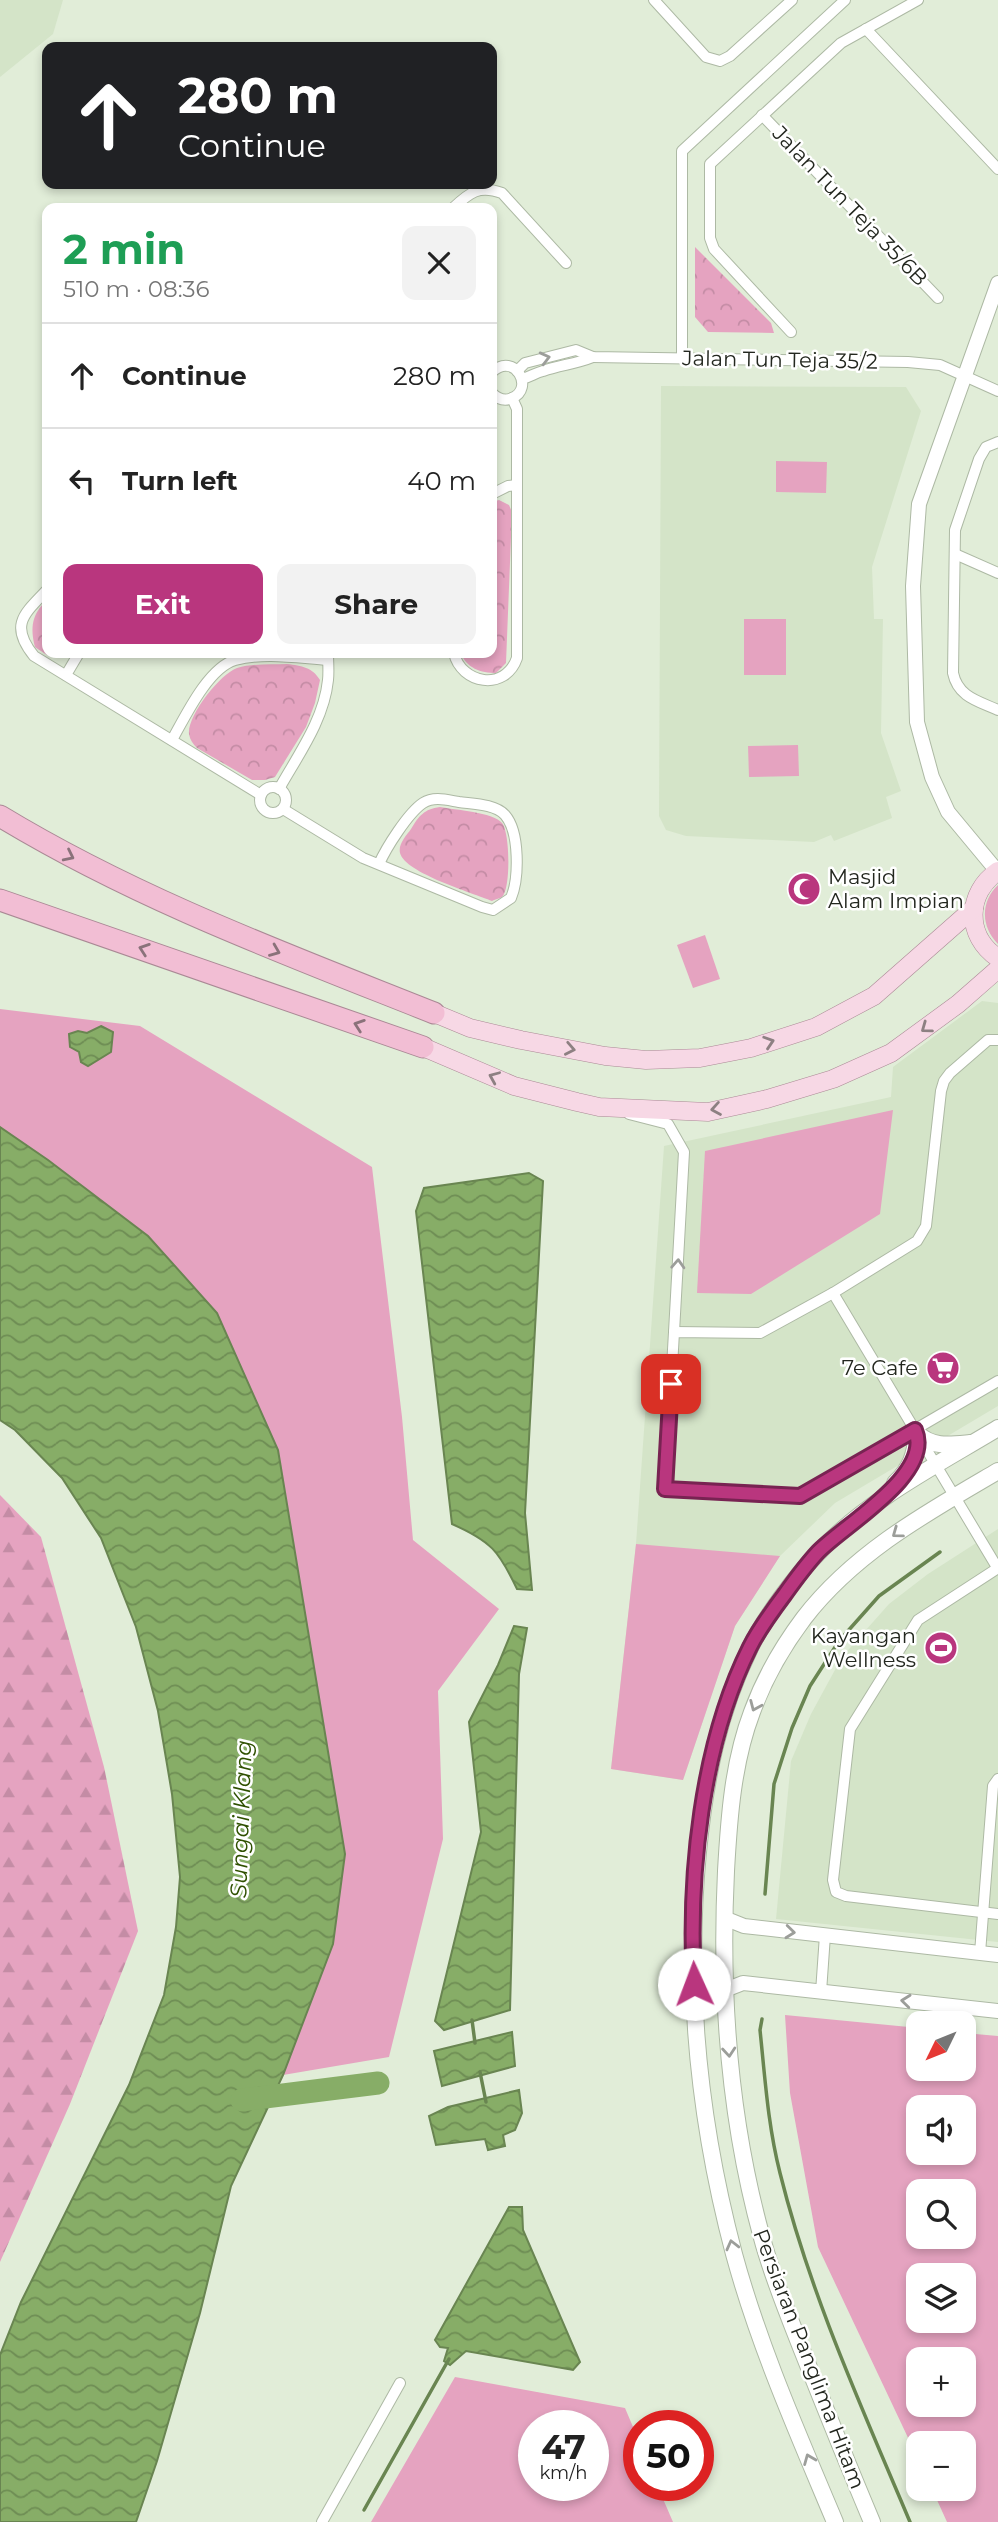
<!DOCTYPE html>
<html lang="en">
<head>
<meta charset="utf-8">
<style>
  :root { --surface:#fff; --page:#f2f2f2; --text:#222; --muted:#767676; --line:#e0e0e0; --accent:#b9367e }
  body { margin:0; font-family:Montserrat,sans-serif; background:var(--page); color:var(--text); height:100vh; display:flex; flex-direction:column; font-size:26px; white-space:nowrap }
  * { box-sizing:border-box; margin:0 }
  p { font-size:23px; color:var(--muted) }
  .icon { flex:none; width:38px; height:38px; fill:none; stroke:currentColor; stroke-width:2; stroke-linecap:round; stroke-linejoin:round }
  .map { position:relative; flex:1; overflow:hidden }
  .drawer { position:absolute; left:42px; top:203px; width:455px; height:455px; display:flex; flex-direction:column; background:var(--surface); border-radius:14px; box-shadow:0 4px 10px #0003 }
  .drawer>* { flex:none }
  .guide { position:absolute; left:42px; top:42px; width:455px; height:147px; border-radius:14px; box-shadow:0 4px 10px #0003; background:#202124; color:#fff; overflow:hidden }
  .needle { width:46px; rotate:227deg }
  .tools { position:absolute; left:906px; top:2011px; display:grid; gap:14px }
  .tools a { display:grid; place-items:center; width:70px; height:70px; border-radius:14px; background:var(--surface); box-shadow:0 4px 10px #0003; font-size:35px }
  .speed { position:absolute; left:518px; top:2410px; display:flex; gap:14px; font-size:35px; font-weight:700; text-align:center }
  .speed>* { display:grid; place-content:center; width:91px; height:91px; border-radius:50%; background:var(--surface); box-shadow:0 4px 10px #0003; line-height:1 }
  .speed small { font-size:18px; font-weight:400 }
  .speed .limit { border:10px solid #d22; background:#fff; color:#111 }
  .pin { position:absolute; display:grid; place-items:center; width:60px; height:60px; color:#fff; margin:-30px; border-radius:14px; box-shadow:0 4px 10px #0006 }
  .me { position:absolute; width:77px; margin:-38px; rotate:358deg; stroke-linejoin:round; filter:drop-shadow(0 0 5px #0008) }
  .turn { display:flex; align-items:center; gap:24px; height:147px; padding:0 21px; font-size:32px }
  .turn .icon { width:91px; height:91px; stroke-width:2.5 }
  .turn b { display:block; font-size:49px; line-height:60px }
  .round { display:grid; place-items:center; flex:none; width:74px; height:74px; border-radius:14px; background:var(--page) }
  .overview { display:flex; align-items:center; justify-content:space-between; height:119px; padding:0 21px }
  h1 { font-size:42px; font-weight:700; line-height:52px; color:#1e9e55 }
  .primary-button { display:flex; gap:14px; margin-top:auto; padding:14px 21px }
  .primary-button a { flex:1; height:80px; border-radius:14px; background:var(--accent); color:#fff; font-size:28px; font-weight:700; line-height:80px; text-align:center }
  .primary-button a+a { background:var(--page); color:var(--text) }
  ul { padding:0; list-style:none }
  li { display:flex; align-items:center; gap:21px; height:105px; padding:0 21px; border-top:2px solid var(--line) }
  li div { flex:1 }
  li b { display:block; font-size:26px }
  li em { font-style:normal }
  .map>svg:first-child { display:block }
  .built { fill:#d4e4c8 }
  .grass { fill:#e5a3c0; fill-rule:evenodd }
  .forest { fill:url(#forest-firs) }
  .park { fill:url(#park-crowns) }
  .water { fill:url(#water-waves); stroke:#698551; stroke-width:2 }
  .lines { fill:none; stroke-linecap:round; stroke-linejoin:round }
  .stream { stroke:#698551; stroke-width:3.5 }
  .river { stroke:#87ad67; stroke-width:23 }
  .minor-casing { stroke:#adb9a4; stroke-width:12 }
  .tertiary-casing { stroke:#adb9a4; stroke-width:16 }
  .secondary-casing { stroke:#adb9a4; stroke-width:18 }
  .primary-casing { stroke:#aa8995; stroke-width:19 }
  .motorway-casing { stroke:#aa8995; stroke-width:23 }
  .minor { stroke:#fff; stroke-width:10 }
  .tertiary { stroke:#fff; stroke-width:14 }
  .secondary { stroke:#fff; stroke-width:16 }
  .primary { stroke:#f7d8e5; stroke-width:18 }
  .motorway { stroke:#f2bed4; stroke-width:21 }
  .oneway { stroke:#9c9e9a }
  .oneway2 { stroke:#8a727a }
  .oneway3 { stroke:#8d8082 }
  .route-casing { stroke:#782352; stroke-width:18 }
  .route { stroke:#b9367e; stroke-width:12 }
  .labels { text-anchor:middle; stroke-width:5; stroke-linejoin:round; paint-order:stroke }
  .street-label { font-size:21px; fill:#23271f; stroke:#fff }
  .poi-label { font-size:21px; fill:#23271f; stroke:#fff; text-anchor:end }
  .water-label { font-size:23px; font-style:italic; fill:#2f5000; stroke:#fff }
</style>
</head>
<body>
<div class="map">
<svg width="998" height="2522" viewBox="0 0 998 2522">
  <defs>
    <pattern id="forest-firs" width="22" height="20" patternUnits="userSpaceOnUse" patternTransform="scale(1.75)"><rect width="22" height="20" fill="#e5a3c0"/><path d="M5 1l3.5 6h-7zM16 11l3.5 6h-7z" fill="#c48ca5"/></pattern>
    <pattern id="park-crowns" width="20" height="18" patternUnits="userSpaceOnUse" patternTransform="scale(1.75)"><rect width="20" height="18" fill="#e5a3c0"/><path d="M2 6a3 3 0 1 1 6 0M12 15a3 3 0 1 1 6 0" fill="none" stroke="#c48ca5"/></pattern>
    <pattern id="water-waves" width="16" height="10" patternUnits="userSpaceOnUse" patternTransform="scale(1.75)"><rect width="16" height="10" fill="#87ad67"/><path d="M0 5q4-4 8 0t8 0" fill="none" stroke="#6e8d54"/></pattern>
  </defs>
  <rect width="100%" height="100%" fill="#e1edd8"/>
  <g class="built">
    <path d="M0 0H63L53 34 0 77Z"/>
    <path d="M661 386 906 387 921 411 872 567 874 619H883L881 733 901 791 886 797 892 818 834 841 831 835 814 842 686 836 666 830 659 816Z"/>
    <path d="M982 1001 998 1003V1406L835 1503 780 1556 735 1626 683 1780 611 1769 636 1544 664 1146 891 1097 893 1067Z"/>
    <path d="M998 1529V1942L776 1919 791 1761 811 1714 842 1657 889 1604 928 1574Z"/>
  </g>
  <g class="grass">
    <path d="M776 461 827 462 826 493 776 492Z"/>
    <rect x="744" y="619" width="42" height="56"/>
    <path d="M798 745 799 776 749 777 748 746Z"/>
    <path d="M998 885V944C981 927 980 902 998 885Z"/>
    <path d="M705 935 720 979 693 988 677 945Z"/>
    <path d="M0 1009 140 1026 372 1167 402 1417 413 1540 499 1609 438 1691 443 1839 389 2057 283 2075 333 1944 345 1854 278 1450 148 1236 48 1160 0 1127Z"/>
    <path d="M893 1110 880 1214 751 1294 697 1293 705 1151Z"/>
    <path d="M636 1544 780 1556 735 1626 683 1780 611 1769Z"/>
    <path d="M785 2015 919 2028V2068H964V2033L998 2036V2522H947L932 2489 964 2488V2443H919V2461L818 2247 790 2093ZM964 2107V2152H919V2107ZM964 2191V2236H919V2191ZM919 2275H964V2320H919ZM964 2359V2404H919V2359Z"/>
    <path d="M455 2377 625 2408 639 2441V2485H657L673 2522H371ZM534 2426H593V2485H534Z"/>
  </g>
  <path class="forest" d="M0 1495 41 1537 104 1767 138 1931 70 2104 0 2262Z"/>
  <g class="park">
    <path d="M695 247 771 323 774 333 708 332 695 317Z"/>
    <path d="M499 500 509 505 512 512 506 663 496 673C481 673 466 668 461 653H492V502Z"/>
    <path d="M47 600V653H71C56 662 48 656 35 647 30 627 32 614 47 600Z"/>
    <path d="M287 664C302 666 312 667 320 680L315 703 306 727 275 777 265 780H252L197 748C193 744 190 740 189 734 187 716 220 674 237 668 252 663 271 665 287 664Z"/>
    <path d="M440 807C455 810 493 812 502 823 510 832 511 889 502 897 500 898 494 900 492 901 473 893 405 873 400 853 398 844 406 836 411 829 419 816 424 809 440 807Z"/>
  </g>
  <g class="water">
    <path d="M101 1026 113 1032 111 1052 88 1066 81 1062 79 1052 70 1047 69 1034 78 1031 87 1033Z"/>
    <path d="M0 1127 48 1160 148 1236 217 1313 278 1450 345 1854 333 1944 283 2075 231 2186 200 2313 157 2461 136 2522H0V2355L21 2302 129 2085 164 1995 176 1927 180 1877 172 1794 158 1711 136 1627 101 1538 62 1478 15 1430 0 1420Z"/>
    <path d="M529 1173 543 1181 525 1513 532 1590 517 1589C499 1551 491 1541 452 1524L416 1211 424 1188Z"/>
    <path d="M514 1626 527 1628 519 1674 510 2010 444 2030 435 2021 481 1832 469 1722 498 1665Z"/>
    <path d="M512 2032 515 2066 442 2086 434 2051Z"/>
    <path d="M519 2090 522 2113 515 2130 503 2135 505 2146 488 2150 485 2139 436 2145 429 2116 448 2107Z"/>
    <path d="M509 2207H522L523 2230 580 2362 573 2370 466 2351 450 2365 444 2361 448 2348 440 2347 435 2340Z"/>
  </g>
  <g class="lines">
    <g class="stream">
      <path d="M765 1894 774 1784 792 1728 810 1686 839 1641 879 1596 940 1552"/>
      <path d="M762 2019 760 2030C765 2078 768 2126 780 2173 810 2294 862 2408 910 2522"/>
      <path d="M472 2020 475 2043"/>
      <path d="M480 2072 486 2102"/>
      <path d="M364 2510 449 2359"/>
    </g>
    <path class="river" d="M242 2100 378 2083"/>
    <defs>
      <g id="minor">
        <path d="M654 0 706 57 720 61 730 56 792 0"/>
        <path d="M866 29 998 169"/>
        <path d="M762 115 938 298"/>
        <path d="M453 208C470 192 479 185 502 193L566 263"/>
        <path d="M791 332 714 249 710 238V164L841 43 918 0"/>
        <path d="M682 358V151L845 0"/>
        <path d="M517 371 525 363 576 350 593 357 908 362 940 365 998 391"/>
        <path d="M492 372C515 351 535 389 512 398 504 402 497 398 492 393"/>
        <path d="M522 379C530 377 535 373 543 371 560 365 576 364 593 357"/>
        <path d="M998 442 986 447 979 459 955 530 953 673C958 697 978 701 998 710"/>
        <path d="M492 494 508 486 517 485"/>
        <path d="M955 554 998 573"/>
        <path d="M47 590C24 614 9 625 34 656L261 795"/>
        <path d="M454 653C461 684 505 692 517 658V409L512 398"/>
        <path d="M66 675 79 653"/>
        <path d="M172 740C185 717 208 668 235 660 264 652 298 658 328 660"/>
        <circle cx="273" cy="800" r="13"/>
        <path d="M279 789C298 755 324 720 328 680 329 671 328 662 328 653"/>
        <path d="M283 809 363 858 482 907 493 910 511 898C519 879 520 832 505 815 495 804 473 804 459 802 447 800 434 796 423 803 408 813 386 848 379 864"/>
        <path d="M998 1040H988L950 1073 944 1081 941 1091 926 1226 917 1241 833 1293 760 1333 674 1332 665 1489 801 1496 998 1381"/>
        <path d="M629 1114 668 1124 684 1152 674 1332"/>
        <path d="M833 1293 998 1569"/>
        <path d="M998 1568 918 1620 850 1729 833 1880 836 1892 846 1896 998 1914"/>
        <path d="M980 1953 993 1786 998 1779"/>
        <path d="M821 1992 825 1935"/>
        <path d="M322 2522 400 2383"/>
      </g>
      <g id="tertiary">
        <path d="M997 871 948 812 932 777 917 722 913 586 919 504 998 283"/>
        <path d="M724 1918 744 1926 998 1955"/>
        <path d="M725 1990 743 1983 998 2011"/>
      </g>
      <g id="secondary">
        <path d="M917 1433C932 1448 950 1445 970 1443"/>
        <path d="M895 1483C911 1468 915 1455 917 1433"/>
        <path d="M835 2522C798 2434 759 2346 734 2254 699 2122 685 1988 698 1852 705 1780 718 1713 750 1648 763 1620 797 1574 819 1552 869 1499 937 1465 998 1428"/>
        <path d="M872 2522C848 2465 825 2408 802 2350 788 2314 772 2276 762 2238 729 2119 720 1994 726 1871 729 1817 733 1762 752 1712 764 1679 783 1646 804 1618 855 1552 928 1512 998 1471"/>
      </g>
      <g id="primary">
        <path d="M998 871C966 893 965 936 998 958"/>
        <path d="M434 1013 470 1028 521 1040 605 1056 646 1060 700 1058 751 1048 816 1027 874 996 974 908"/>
        <path d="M423 1047 514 1086 577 1102 599 1107 708 1112 767 1099 833 1079 891 1053 958 1004 998 969"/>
      </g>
      <g id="motorway">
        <path d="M0 816C137 899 286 954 434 1013"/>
        <path d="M0 900 423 1047"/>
      </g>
    </defs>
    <use href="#minor" class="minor-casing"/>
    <use href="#tertiary" class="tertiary-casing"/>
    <use href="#secondary" class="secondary-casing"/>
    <use href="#primary" class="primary-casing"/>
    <use href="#motorway" class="motorway-casing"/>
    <use href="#minor" class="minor"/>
    <use href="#tertiary" class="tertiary"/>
    <use href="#secondary" class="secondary"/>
    <use href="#primary" class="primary"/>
    <use href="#motorway" class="motorway"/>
  </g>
  <defs><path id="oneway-chevron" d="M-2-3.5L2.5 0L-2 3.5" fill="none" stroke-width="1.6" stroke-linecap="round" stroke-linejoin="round" transform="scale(1.75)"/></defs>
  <g class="oneway">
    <use href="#oneway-chevron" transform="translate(545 358) rotate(-14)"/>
    <use href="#oneway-chevron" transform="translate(678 1264) rotate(-87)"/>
    <use href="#oneway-chevron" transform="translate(897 1533) rotate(144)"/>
    <use href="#oneway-chevron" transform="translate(755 1706) rotate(113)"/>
    <use href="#oneway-chevron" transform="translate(790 1932) rotate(6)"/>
    <use href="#oneway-chevron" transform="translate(906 2001) rotate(-174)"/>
    <use href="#oneway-chevron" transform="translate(729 2052) rotate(85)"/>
    <use href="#oneway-chevron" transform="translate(732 2245) rotate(-104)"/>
    <use href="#oneway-chevron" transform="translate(809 2459) rotate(-112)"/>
  </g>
  <g class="oneway2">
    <use href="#oneway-chevron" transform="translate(69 856) rotate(26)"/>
    <use href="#oneway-chevron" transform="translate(144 949) rotate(-161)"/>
    <use href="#oneway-chevron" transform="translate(275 951) rotate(22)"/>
    <use href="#oneway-chevron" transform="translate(359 1025) rotate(-161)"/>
  </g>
  <g class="oneway3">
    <use href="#oneway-chevron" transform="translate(926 1028) rotate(144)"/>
    <use href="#oneway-chevron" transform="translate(769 1042) rotate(-18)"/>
    <use href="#oneway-chevron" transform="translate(570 1049) rotate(11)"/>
    <use href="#oneway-chevron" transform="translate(494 1077) rotate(-157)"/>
    <use href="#oneway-chevron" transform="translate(716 1109) rotate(170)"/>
  </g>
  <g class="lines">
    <defs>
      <path id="route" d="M671 1384 665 1489 800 1496 915 1430C934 1474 844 1525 818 1552 806 1565 795 1580 785 1594 773 1610 759 1629 750 1647 701 1745 688 1876 694 1984"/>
    </defs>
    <use href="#route" class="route-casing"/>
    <use href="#route" class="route"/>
  </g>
  <defs>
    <symbol id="mosque-disc" viewBox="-11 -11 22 22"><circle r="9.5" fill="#b9367e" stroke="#fff"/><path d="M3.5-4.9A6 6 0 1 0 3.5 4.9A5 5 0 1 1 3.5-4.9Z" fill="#fff"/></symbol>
    <symbol id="supermarket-disc" viewBox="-11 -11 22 22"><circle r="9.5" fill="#b9367e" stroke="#fff"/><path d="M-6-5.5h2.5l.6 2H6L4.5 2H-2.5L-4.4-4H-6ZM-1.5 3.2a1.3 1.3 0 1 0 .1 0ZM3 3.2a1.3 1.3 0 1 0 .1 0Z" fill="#fff"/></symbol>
    <symbol id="stadium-disc" viewBox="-11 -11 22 22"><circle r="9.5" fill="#b9367e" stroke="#fff"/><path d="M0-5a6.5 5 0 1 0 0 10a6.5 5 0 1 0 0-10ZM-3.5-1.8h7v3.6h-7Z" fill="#fff"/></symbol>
  </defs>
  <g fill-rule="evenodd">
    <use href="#mosque-disc" x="785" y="870" width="38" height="38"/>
    <use href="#supermarket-disc" x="924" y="1349" width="38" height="38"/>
    <use href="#stadium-disc" x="922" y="1629" width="38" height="38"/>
  </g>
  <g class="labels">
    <g class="street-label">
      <text transform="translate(850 206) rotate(46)" y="7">Jalan Tun Teja 35/6B</text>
      <text transform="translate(780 360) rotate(1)" y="7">Jalan Tun Teja 35/2</text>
      <text transform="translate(809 2359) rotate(69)" y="7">Persiaran Panglima Hitam</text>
    </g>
    <g class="poi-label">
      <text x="828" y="884" text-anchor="start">Masjid<tspan x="828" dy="24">Alam Impian</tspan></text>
      <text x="918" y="1375">7e Cafe</text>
      <text x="916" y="1643">Kayangan<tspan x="916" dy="24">Wellness</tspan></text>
    </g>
    <g class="water-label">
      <text transform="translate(241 1819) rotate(-88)" y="8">Sungai Klang</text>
    </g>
  </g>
</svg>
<div class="tools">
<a><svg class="needle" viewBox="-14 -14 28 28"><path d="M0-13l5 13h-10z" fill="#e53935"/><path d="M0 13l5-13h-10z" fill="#767676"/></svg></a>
<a><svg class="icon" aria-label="sound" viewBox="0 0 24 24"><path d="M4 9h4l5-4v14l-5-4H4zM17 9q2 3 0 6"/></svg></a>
<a><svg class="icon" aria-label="search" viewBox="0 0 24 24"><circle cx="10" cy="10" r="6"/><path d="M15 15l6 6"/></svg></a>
<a><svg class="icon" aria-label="layers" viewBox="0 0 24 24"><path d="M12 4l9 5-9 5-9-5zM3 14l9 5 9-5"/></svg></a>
<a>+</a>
<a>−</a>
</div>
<div class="speed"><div>47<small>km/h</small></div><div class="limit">50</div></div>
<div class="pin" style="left:671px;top:1384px;background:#d93025"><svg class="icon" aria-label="arrive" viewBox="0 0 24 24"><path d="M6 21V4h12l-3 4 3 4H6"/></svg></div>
<svg class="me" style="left:694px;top:1984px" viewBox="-20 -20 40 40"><circle r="19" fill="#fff"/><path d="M0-13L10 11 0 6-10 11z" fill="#b9367e"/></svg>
<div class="guide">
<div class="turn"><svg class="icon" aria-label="ahead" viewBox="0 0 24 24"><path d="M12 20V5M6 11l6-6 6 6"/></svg><div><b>280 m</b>Continue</div></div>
</div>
<section class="drawer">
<div class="overview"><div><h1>2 min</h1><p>510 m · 08:36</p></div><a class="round"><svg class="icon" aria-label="close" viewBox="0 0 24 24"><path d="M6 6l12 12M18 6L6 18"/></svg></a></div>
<ul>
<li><svg class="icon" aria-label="ahead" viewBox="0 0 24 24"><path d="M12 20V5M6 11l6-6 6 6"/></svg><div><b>Continue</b></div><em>280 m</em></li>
<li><svg class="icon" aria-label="left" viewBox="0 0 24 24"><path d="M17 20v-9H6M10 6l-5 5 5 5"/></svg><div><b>Turn left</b></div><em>40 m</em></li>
</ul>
<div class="primary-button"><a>Exit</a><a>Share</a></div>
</section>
</div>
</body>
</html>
